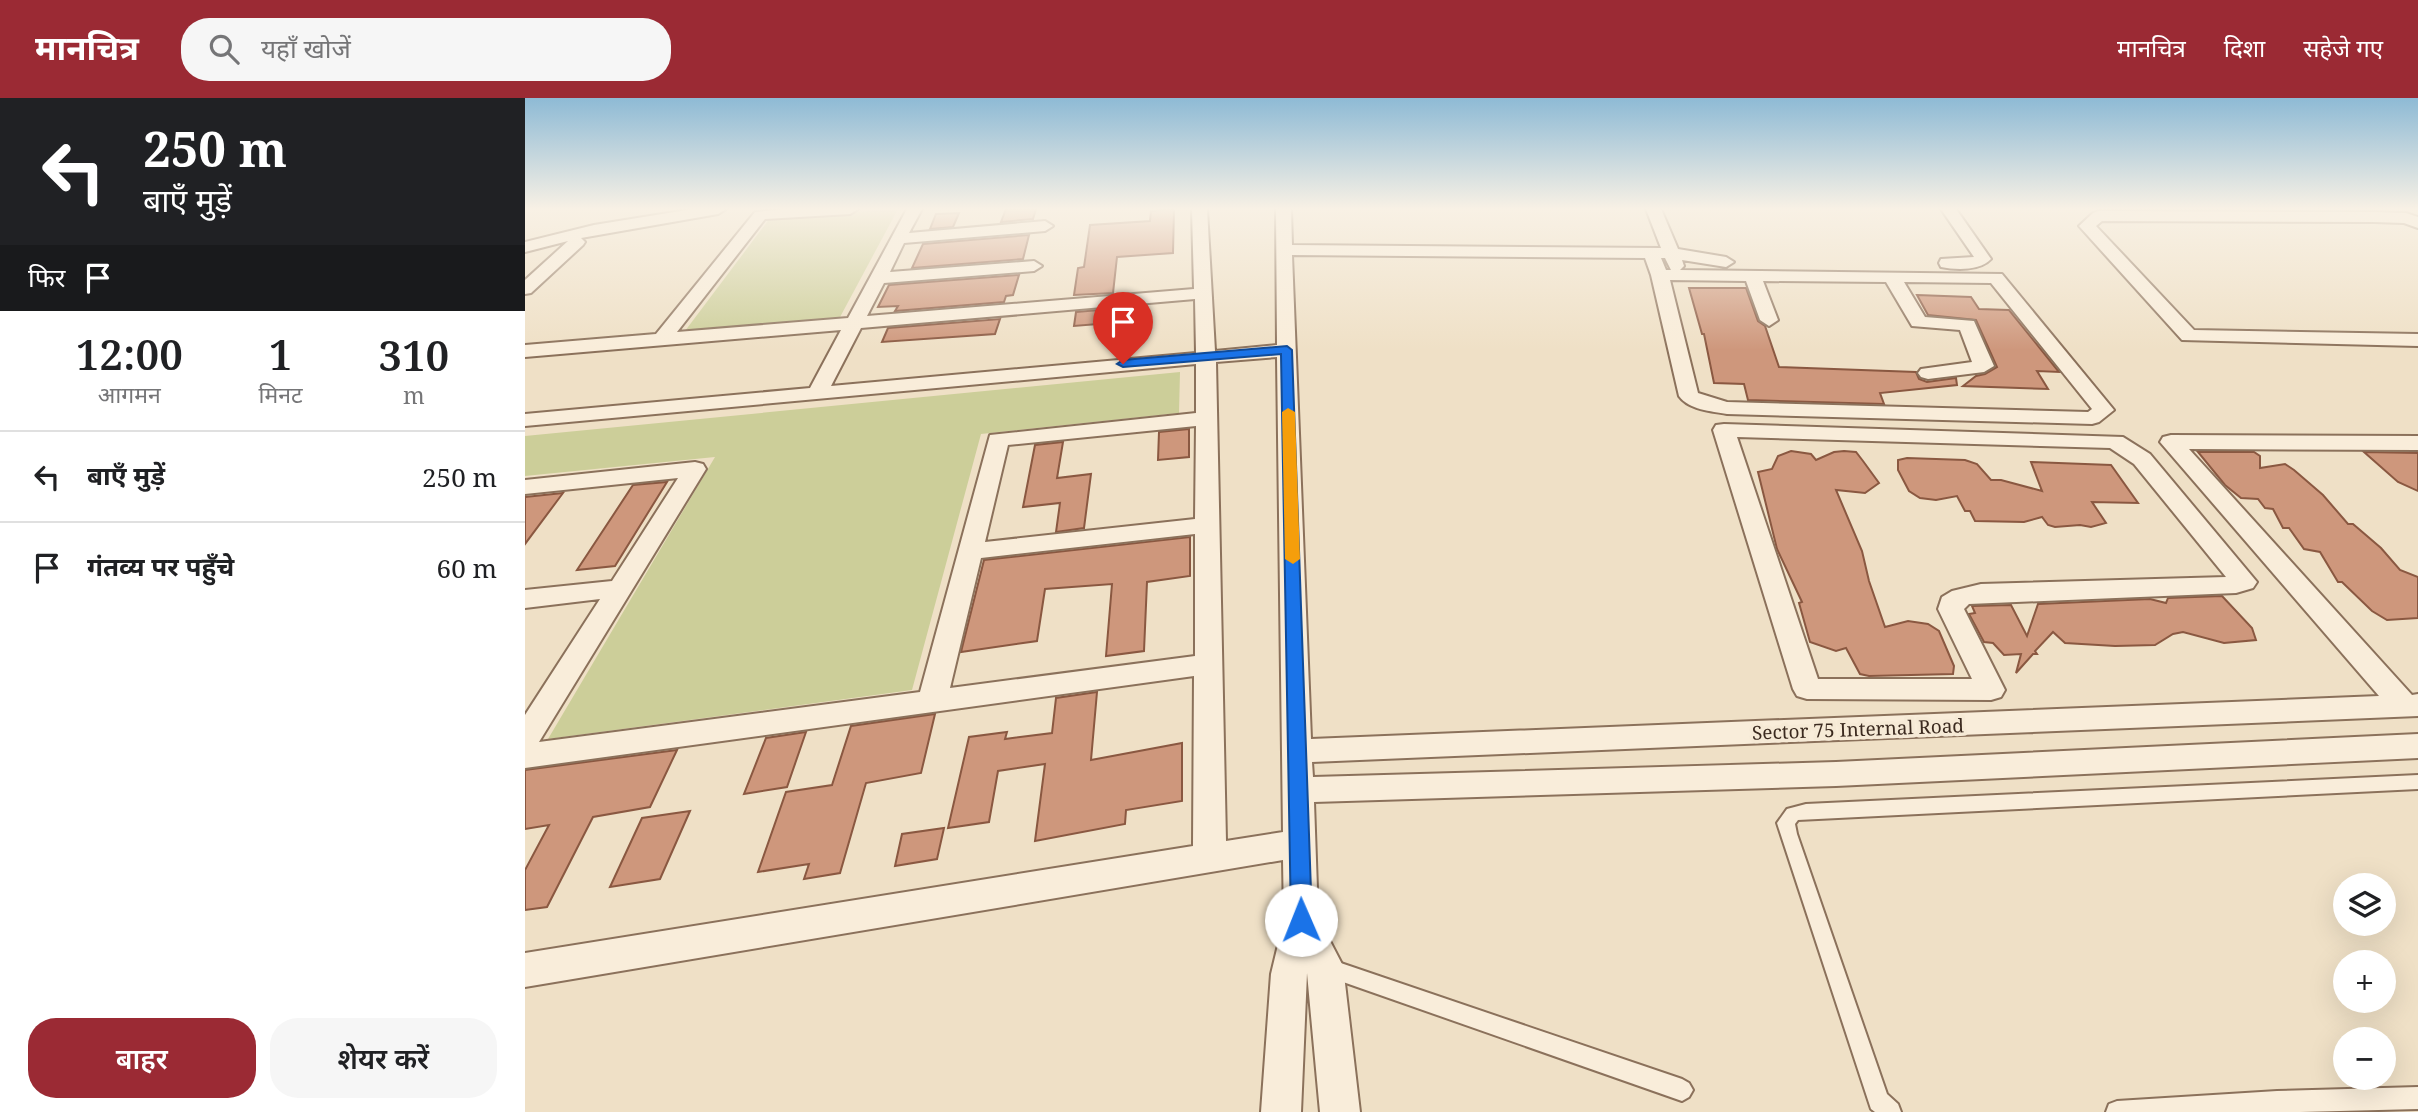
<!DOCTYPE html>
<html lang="hi">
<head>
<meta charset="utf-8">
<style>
  :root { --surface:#fff; --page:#f6f6f6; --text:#202124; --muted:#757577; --line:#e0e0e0; --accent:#9b2a34 }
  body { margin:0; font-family:"Noto Serif","Noto Sans Devanagari",serif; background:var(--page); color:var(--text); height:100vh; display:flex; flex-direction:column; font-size:26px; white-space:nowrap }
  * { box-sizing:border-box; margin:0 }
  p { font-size:23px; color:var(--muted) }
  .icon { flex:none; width:38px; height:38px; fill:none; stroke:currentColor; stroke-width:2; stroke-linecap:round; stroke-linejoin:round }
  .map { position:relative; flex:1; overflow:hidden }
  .sheet { display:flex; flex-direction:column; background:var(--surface); width:525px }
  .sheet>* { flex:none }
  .banner { background:#202124; color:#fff; overflow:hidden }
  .controls { position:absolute; left:1808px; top:775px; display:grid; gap:14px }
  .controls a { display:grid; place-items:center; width:63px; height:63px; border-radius:50%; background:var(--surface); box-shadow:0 7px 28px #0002; font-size:35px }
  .pin { position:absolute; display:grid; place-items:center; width:60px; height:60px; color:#fff; margin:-72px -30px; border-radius:50% 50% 50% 0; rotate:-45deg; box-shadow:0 0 7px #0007 }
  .pin .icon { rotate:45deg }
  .me { position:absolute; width:77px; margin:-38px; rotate:359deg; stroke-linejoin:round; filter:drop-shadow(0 0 5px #0008) }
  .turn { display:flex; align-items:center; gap:24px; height:147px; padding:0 28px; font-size:32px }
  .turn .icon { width:91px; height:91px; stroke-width:2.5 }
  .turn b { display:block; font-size:49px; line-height:60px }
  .then { display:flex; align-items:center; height:66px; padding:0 28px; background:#0003; gap:14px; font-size:26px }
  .eta { display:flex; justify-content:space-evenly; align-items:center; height:119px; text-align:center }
  .eta b { font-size:42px; font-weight:600; line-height:49px }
  .primary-button { display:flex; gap:14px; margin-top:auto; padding:14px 28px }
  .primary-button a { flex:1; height:80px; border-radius:28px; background:var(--accent); color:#fff; font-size:28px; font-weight:600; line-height:80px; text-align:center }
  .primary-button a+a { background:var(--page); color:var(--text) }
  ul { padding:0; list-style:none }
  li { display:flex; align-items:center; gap:21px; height:91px; padding:0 28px; border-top:2px solid var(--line) }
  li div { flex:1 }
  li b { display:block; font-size:26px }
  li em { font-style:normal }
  header { display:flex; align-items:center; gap:42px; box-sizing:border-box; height:98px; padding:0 35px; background:var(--accent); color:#fff }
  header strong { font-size:33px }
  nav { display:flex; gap:38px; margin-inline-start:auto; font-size:24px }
  .search { width:490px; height:63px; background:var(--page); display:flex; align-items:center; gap:18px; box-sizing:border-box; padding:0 24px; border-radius:28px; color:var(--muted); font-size:26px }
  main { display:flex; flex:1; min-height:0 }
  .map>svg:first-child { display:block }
  .green { fill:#ccce99 }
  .building { fill:#ce977c; stroke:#8a5841; stroke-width:2 }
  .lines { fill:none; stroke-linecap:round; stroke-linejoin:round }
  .lane-casing { stroke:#8b715b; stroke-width:4 }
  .street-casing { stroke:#8b715b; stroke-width:4 }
  .lane { fill:#f9edda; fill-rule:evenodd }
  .street { fill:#f9edda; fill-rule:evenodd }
  .route { fill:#1a73e8; stroke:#114b97; stroke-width:2 }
  .slow { fill:#f59e0b }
  .labels { text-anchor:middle; stroke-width:7; stroke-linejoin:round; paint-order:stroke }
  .street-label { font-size:19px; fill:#3b2a1f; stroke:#f6ead6 }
</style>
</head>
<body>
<header>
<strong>मानचित्र</strong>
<div class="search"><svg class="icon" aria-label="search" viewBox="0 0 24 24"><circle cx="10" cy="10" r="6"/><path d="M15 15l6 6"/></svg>यहाँ खोजें</div>
<nav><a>मानचित्र</a><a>दिशा</a><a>सहेजे गए</a></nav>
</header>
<main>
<section class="sheet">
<div class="banner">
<div class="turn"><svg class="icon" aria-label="left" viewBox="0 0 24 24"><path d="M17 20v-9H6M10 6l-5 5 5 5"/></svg><div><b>250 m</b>बाएँ मुड़ें</div></div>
<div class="then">फिर<svg class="icon" aria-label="arrive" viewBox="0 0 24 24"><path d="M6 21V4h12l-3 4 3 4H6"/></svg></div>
</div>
<div class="eta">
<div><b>12:00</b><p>आगमन</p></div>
<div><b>1</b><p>मिनट</p></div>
<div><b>310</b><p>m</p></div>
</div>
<ul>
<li><svg class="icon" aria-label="left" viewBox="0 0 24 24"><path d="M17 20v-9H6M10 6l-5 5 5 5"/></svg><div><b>बाएँ मुड़ें</b></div><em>250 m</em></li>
<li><svg class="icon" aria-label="arrive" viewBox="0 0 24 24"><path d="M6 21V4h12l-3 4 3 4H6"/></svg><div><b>गंतव्य पर पहुँचे</b></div><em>60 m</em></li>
</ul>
<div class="primary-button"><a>बाहर</a><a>शेयर करें</a></div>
</section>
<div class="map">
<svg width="1893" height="1014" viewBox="0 0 1893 1014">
  <rect width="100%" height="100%" fill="#efe0c6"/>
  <g class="green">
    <path d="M373 111 314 221 160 233 245 120Z"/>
    <path d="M655 274 654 315 456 336 387 592 23 641 190 359 0 378V338Z"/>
  </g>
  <g class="building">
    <path d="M481 111H511L508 121 476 124Z"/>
    <path d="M649 111 648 155 592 159 588 195 549 197 553 170 559 169 565 127 625 123 626 113Z"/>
    <path d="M434 115 428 129 405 131 411 116Z"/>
    <path d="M504 137 498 161 387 170 398 146Z"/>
    <path d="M494 177 488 197 481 198 479 204 370 213 373 208 353 209 364 187Z"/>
    <path d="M1164 190H1221L1233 223 1240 228 1254 269 1391 274 1394 281 1402 284 1431 280 1432 287 1355 295 1359 306 1223 302 1219 286 1189 285 1179 236H1177Z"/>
    <path d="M1392 197 1446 199 1454 211 1484 212 1534 274 1512 273 1523 291 1438 288 1451 278 1460 276 1472 269 1451 222 1403 217Z"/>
    <path d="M586 211 585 225 549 228 551 214Z"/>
    <path d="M475 221 470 236 357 244 363 230Z"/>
    <path d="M664 331V359L633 362 634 334Z"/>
    <path d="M538 344 532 380 566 376 559 430 531 434 535 405 498 409 510 347Z"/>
    <path d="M1266 353 1286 356 1291 362 1309 354 1319 353 1331 354 1338 363 1354 385 1340 395 1311 392 1337 453 1344 483 1360 529 1383 523 1403 526 1414 533 1429 568 1428 576 1344 578 1335 576 1321 550 1311 553 1285 544 1274 505 1277 504 1252 451 1233 374 1247 371 1253 358Z"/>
    <path d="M1673 354H1729L1735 358V370L1760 366 1769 372 1798 397 1823 426H1828L1856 450 1875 472 1893 479V520L1862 522 1847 513 1817 484H1813L1795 454 1779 451 1764 430H1758L1748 411 1740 410 1733 401 1716 400 1700 387Z"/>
    <path d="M1839 354 1893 355V393L1873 384Z"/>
    <path d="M1382 360 1440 362 1452 366 1466 382H1476L1517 393 1506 364 1586 367 1613 405 1567 404 1581 425 1566 429 1555 427 1530 429 1523 427 1517 419 1499 424 1450 423 1445 413H1440L1432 398 1411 402 1395 400 1384 393 1373 372V362Z"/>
    <path d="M142 384 90 468 52 472 108 387Z"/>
    <path d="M38 395 0 446V399Z"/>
    <path d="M665 439V478L622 484 619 553 581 558 587 486 520 491 512 543 436 554 459 462Z"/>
    <path d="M1697 498 1727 530 1731 542 1699 545 1658 534 1648 536 1630 547 1590 548 1540 545 1528 534 1510 553 1512 556H1508L1491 575 1496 556 1479 557 1468 545 1459 544 1444 516 1450 515 1447 508 1486 507 1502 538 1513 506 1625 501 1641 505 1643 500Z"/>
    <path d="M572 594 566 662 657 645V703L601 712 600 726 510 743 520 666 473 673 464 724 423 730 444 639 482 634 480 641 527 635 531 600Z"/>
    <path d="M410 616 396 675 341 685 315 775 279 781 284 766 233 774 261 694 307 687 326 628Z"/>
    <path d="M281 634 262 689 219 696 241 640Z"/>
    <path d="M152 652 125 709 68 719 22 809 0 812V772L24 727 0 731V672Z"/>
    <path d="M165 713 135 781 85 789 117 720Z"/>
    <path d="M419 730 412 761 370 768 377 736Z"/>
  </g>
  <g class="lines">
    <defs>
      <g id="lane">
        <path d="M1893 677V691L1273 722 1270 726 1272 736 1362 996 1373 1006 1376 1014H1350L1346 1011 1252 725 1262 711 1281 706Z"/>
        <path d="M801 860 1157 981 1164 985 1168 992 1164 999 1157 1003 801 878 794 875 791 869 794 863Z"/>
        <path d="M1893 989V1011L1775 1014H1581L1584 1006 1592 1003 1752 993Z"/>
      </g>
      <g id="street">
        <path d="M168 111H201L193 116 56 140 60 144 58 147 6 195 0 196V182L43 143 0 154V144L69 127Z"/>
        <path d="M263 111H333L325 116 240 121 152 234 323 220 382 111H397L384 135 520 123 528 128 520 133 379 145 365 174 509 163 517 168 509 173 359 185 342 218 669 191 667 111H682L690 253 752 247 751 111H766L767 147 1136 150 1121 111H1136L1153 151 1201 159 1209 164 1201 169 1157 162 1159 168 1155 172 1477 176 1589 312 1574 324 1567 326 1202 316C1186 313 1164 312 1154 298L1126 177 1120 160 767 157 786 641 1854 598 1635 344 1638 339 1646 337 1893 338V352L1664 351 1887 597 1893 596V618L787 664 788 679 1311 664 1893 636V660L1311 688 789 704 793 820 818 868 835 1014H795L782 875 776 1014H736L746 876 759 822 758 762 0 889V855L668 748 669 578 0 670V617L75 501 0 510V492L87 483 153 380 0 396V382L170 364 178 366 181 371 14 644 395 594 465 337 671 315V266L0 328V316L285 290 316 232 0 259V247L131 236 230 114ZM1136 160H1140L1146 172H1141ZM1145 182 1221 183 1235 222 1244 228 1253 222 1238 183 1361 184 1387 228 1435 232 1447 264 1396 271 1393 275 1396 279 1403 281 1459 274 1469 268 1449 223 1400 219 1379 184 1466 185 1567 311 1563 314 1202 304 1173 295ZM670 201 671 255 306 288 336 230ZM752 259 758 734 701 743 691 264ZM671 328 670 421 460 444 483 347ZM670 436V558L425 590 456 460Z"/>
        <path d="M1416 111H1431L1466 161C1455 173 1431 172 1416 169L1414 165 1416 161 1449 159Z"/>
        <path d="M1573 113 1849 114 1881 115 1893 119V130L1879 125 1849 124 1577 123 1571 128 1669 232 1893 236V248L1657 242 1554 128 1568 115Z"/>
        <path d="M1199 326 1598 339 1625 356 1732 484 1728 490 1711 495 1444 506 1439 511 1480 592 1476 599 1466 602 1282 601 1272 598 1268 591 1188 332 1191 327ZM1212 339 1585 350 1609 366 1701 479 1456 486 1427 493 1417 499 1413 511 1447 581H1293Z"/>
      </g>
    </defs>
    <use href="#lane" class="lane-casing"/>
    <use href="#street" class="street-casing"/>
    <use href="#lane" class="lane"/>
    <use href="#street" class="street"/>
  </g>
  <linearGradient id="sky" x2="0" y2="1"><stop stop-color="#8ebad5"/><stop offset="0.44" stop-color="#f8f1e5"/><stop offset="1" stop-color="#f8f1e5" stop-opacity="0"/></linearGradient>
  <rect width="1893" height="252" fill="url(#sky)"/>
  <path class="route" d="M762 248 767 252 787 822 784 829 776 831 769 829 766 822 756 256 598 269 592 266 598 262Z"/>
  <path class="slow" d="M763 310 770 314 775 461 768 466 760 461 757 314Z"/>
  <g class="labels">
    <g class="street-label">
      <text transform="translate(1333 631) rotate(-2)" y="7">Sector 75 Internal Road</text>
    </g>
  </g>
</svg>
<div class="controls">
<a><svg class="icon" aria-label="layers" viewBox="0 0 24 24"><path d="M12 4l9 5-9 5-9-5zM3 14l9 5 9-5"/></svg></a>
<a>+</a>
<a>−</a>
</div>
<div class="pin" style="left:598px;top:266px;background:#d93025"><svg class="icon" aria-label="arrive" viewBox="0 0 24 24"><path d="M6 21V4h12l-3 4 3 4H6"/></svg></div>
<svg class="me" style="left:776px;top:822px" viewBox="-20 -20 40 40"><circle r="19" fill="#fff"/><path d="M0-13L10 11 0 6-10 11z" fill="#1a73e8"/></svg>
</div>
</main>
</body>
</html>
